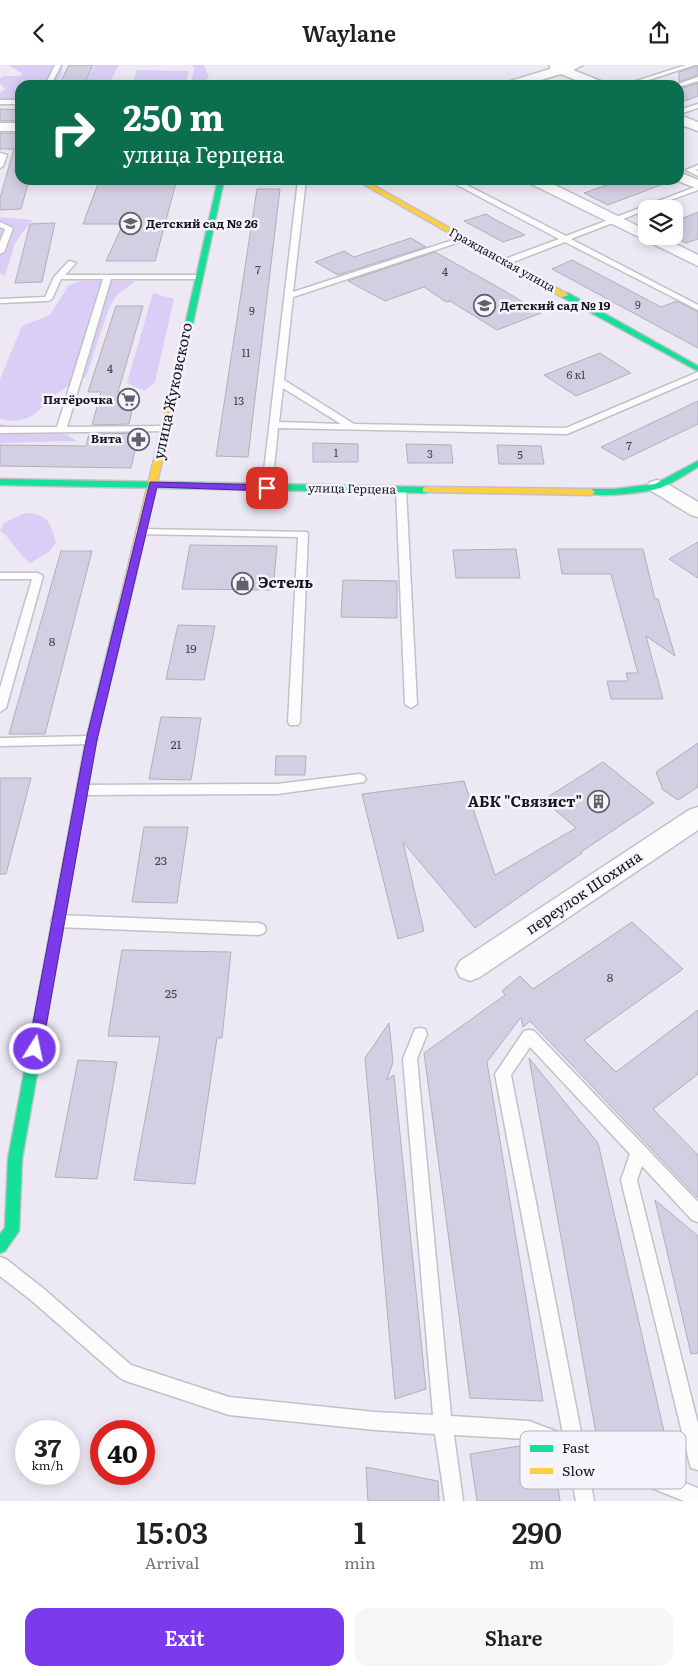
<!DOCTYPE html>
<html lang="en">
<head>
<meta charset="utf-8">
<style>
  :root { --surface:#fff; --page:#f6f6f6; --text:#202124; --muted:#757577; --accent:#7c3aed }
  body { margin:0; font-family:Literata,serif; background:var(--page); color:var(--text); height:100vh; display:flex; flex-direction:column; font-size:19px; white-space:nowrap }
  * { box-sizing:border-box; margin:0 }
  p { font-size:16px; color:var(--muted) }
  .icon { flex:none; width:28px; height:28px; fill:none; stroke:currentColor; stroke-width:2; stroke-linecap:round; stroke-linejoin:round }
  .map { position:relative; height:1436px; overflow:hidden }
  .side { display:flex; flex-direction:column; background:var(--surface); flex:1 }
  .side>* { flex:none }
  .top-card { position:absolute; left:15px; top:15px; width:669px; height:105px; border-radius:15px; box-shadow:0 2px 12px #0003; background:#0b6e4f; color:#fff; overflow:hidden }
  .buttons { position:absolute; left:638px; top:135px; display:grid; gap:10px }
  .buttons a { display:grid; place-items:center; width:45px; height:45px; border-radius:10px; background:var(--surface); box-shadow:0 2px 12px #0003; font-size:25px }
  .speed { position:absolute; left:15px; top:1355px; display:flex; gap:10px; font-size:25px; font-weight:700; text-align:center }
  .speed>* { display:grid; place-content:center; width:65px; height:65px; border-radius:50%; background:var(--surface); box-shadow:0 2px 12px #0003; line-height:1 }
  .speed small { font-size:12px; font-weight:400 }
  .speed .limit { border:8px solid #d22; background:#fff; color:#111 }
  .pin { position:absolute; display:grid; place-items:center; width:42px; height:42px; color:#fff; margin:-21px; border-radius:10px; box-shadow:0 2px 8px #0006 }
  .me { position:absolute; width:55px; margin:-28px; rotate:10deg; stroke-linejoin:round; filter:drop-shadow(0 0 4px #0008) }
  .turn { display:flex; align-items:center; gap:18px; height:105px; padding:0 25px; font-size:22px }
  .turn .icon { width:65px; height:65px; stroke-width:2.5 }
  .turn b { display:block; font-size:35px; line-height:42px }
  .eta { display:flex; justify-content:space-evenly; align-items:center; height:85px; text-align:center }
  .eta b { font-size:30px; font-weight:600; line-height:35px }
  .cta { display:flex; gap:10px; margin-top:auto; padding:10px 25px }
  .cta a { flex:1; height:58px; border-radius:15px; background:var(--accent); color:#fff; font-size:20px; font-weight:600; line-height:58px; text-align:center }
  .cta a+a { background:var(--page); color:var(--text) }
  header { display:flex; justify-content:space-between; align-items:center; height:65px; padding:0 25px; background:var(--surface); font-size:22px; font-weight:600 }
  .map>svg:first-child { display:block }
  .green { fill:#dacef7 }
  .building { fill:#d4cee2; stroke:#b1afb8 }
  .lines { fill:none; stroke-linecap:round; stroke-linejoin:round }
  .lane-casing { stroke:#c2c0c8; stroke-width:3 }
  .street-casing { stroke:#c2c0c8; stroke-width:3 }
  .fast-casing { stroke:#c2c0c8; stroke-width:3 }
  .slow-casing { stroke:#c2c0c8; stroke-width:3 }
  .lane { fill:#fcfcfd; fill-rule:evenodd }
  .street { fill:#fcfcfd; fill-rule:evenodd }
  .fast { fill:#16e098; fill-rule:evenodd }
  .slow { fill:#ffcf43; fill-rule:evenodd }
  .route { fill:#7c3aed; stroke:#51269a }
  .labels { text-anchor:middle; stroke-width:5; stroke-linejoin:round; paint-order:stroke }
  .far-number-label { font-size:11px; fill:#47444e }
  .far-poi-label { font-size:12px; font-weight:bold; fill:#18161d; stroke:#f5f3fc; text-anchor:start }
  .far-street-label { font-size:12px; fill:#18161d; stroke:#f5f3fc }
  .number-label { font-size:12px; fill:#47444e }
  .street-label { font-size:15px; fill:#18161d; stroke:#f5f3fc }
  .poi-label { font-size:15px; font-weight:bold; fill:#18161d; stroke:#f5f3fc; text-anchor:start }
  .key { fill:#f5f3fc; stroke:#b3b1b9; stroke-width:1 }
  .key-label { font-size:14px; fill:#18161d }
</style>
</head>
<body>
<header><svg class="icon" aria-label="back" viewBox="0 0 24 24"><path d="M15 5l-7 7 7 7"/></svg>Waylane<svg class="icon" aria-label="share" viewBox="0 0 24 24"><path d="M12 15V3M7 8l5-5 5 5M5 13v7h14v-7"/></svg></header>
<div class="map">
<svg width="698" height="1436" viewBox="0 0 698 1436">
  <rect width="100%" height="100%" fill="#ece9f4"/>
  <g class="green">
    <path d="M8 0H63L61 11 54 20H20V28H16V33L20 35V40H0V28L5 24 0 18V13L3 11H20L23 9Z"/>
    <path d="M95 0H119L108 20H85Z"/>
    <path d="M189 0H204L209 12 201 20H191L194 1Z"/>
    <path d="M137 5 189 6 185 20H132Z"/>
    <path d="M0 152 32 155 15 178 5 211 0 208Z"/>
    <path d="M82 216H135L116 231 109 243 86 312C79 316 71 319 65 323 39 339 37 362 0 354V314L22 261 50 250 69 220Z"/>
    <path d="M153 228 174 234 155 317 145 326 127 318Z"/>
    <path d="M0 359 68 370 77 376 0 378Z"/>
    <path d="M25 448C48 449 50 457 56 477L49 487 30 498C18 489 12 475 0 465L4 458Z"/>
  </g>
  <g class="building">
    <path d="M69 0H93L84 20H59Z"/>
    <path d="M698 0V10L679 17V7Z"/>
    <path d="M698 18V31L679 38V24Z"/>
    <path d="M0 44 20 45V56H0Z"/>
    <path d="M0 68H20V115H29L21 144 0 145V133L14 84H0Z"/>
    <path d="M621 115H671V116L608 140 584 128Z"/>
    <path d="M99 116 176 118 155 196H106L123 159H83Z"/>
    <path d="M257 124H280L248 392 216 391Z"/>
    <path d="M698 147V174L686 178 674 172V157Z"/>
    <path d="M486 149 496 155 525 170 503 177 464 156Z"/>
    <path d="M55 158 42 217 15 218 30 159Z"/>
    <path d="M411 173 426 182 338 210 315 197 344 186 354 192Z"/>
    <path d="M435 187 503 225 541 248 497 265 450 236 446 237 424 222 385 236 348 216Z"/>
    <path d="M572 195 661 242 677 236 698 247V283L552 204Z"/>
    <path d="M116 241H143L118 327H136L129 359 92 360 101 327H88Z"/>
    <path d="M600 288 631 308 576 331 544 310Z"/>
    <path d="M698 336V359L623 395 601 382Z"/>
    <path d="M139 368 131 403 0 401V380L86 381 89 369Z"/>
    <path d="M313 378 358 379V397H313Z"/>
    <path d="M406 379 451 380 453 398H408Z"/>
    <path d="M497 380 541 381 544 399H499Z"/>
    <path d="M698 477V513L669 494Z"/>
    <path d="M190 480 277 481 273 525 182 524Z"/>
    <path d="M516 484 520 513H456L453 485Z"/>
    <path d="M558 484H643L655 534H658L675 591 646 571 663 634H611L607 616H628L626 608H638L611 509H562Z"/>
    <path d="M61 486H92L45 669H9Z"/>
    <path d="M343 515 397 516V553L341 552Z"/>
    <path d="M178 560 215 561 204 615 166 614Z"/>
    <path d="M161 652 201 653 191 715 149 714Z"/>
    <path d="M698 678V722L678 735 663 725 656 707Z"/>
    <path d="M276 691H306L305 710H275Z"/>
    <path d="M603 697 654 738 581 787 582 788 475 863 403 777 424 866 398 874 362 729 464 716 495 810 576 763 543 735Z"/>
    <path d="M0 713H31L6 809H0Z"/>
    <path d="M144 762H188L177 838 132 837Z"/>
    <path d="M632 857 683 904 584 975 616 1007 698 945V1009L653 1044 698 1090V1133L530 956 523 962 521 952 487 997 543 1336 470 1333 424 988 505 930 502 926 520 911 533 924Z"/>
    <path d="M122 885 231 887 222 973H217L195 1119 134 1115 160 972 108 971Z"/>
    <path d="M389 958 393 997 387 1015 394 1010 426 1324 395 1334 365 993Z"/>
    <path d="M529 993 598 1078 665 1371 597 1374Z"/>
    <path d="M78 995 117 997 97 1114 55 1112Z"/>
    <path d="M655 1135 698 1171V1288L691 1289Z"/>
    <path d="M519 1381 556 1408 560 1436H477L470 1389Z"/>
    <path d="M366 1402 438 1416 439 1436H368Z"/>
  </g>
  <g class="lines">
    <defs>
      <g id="lane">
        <path d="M55 0H61L51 20H45Z"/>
        <path d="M686 0H695L633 20H624Z"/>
        <path d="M698 12V16L679 22V20H675Z"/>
        <rect x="0" y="35" width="20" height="4"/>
        <path d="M698 39V43L679 49V45Z"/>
        <path d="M0 88 7 90 3 101 0 103Z"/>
        <path d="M698 100V104L695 105 698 106V111L686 105Z"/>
        <path d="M298 115H306L293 227 462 172 469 174 293 232 284 315 354 359 566 363 698 307V313L567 369 278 363 272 423 267 426 264 425 262 423ZM283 323 341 359 279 357Z"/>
        <path d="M448 115H457L566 171 698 121V125L646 144V145L571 174 698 240V245L565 177 508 199H502V195L559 174Z"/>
        <path d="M0 157 13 163 4 187 0 189V177L5 164 0 162Z"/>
        <path d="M69 196 76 198 65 210H198L202 212 198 214H111L67 362 164 361 169 364 167 366 0 368V362H57L103 214H61L52 234 48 236 0 238V234L45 232 54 212Z"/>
        <path d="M401 421 406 424 417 639 411 643 405 639 396 424Z"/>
        <path d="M141 464 307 467 308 469 300 657 298 660H290L288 657 298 472 137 469 136 467 137 465Z"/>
        <path d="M0 508H38L43 511 6 643 0 647V623L32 514H0Z"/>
        <path d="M91 671 97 675 91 679 0 681V673Z"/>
        <path d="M360 709 364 711 366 714 364 717 277 729 83 730 79 728 77 725 79 722 83 720 277 719Z"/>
        <path d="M58 850 259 858 264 860 266 864 264 868 259 870 58 862 53 860 51 856 53 852Z"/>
        <path d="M420 963 425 964 427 969 417 994 451 1351 529 1356 563 1369 495 1009 524 966 529 965 534 966 698 1137V1157L692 1155 642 1101 637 1115 698 1359V1405L691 1403 689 1396 621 1115 630 1089 530 982 511 1010 583 1377 698 1423V1436H684L587 1397 594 1436H576L567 1389 529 1374 454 1370 463 1436H445L435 1369 375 1365 229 1350 126 1316 120 1313 32 1236 0 1211V1192L6 1194 44 1224 131 1300 229 1332 375 1347 433 1350 403 994 415 964Z"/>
      </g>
      <g id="street">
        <path d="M550 0H583L573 5 603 17 605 20H588L561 9 524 20H505L507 17 550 4Z"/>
        <path d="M679 50 698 57V66L679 59Z"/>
        <rect x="0" y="58" width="20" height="8"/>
        <path d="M679 107 698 115V124L676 115H679Z"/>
        <path d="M527 115H545L646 165V171H659L698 190V201L529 118Z"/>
        <path d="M657 415 664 417 698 437V452L691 450 650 425 647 421 650 417Z"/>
        <path d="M698 742V765L480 912 470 916 460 912 456 904 460 896 689 745Z"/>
      </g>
      <g id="fast">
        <path d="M218 115H224L179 322 175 324 171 322Z"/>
        <path d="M562 228H568L698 301V306L562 232Z"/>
        <path d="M698 396V402C686 409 673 418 660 423 648 427 596 434 587 427L591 424H615L655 419Z"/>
        <path d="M0 414 426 422 430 425 426 428 0 420Z"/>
        <path d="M122 545 127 548 96 675 22 1094 19 1166 5 1186 0 1188V1169L5 1163 8 1094 86 675 117 548Z"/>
      </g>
      <g id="slow">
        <path d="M356 115H364L569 230 562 232Z"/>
        <path d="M172 320 179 322 127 548 122 551 117 548Z"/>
        <path d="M426 422 591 424 595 427 591 430 423 427V423Z"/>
      </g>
    </defs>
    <use href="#lane" class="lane-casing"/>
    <use href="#street" class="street-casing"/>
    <use href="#fast" class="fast-casing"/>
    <use href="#slow" class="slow-casing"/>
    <use href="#lane" class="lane"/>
    <use href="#street" class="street"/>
    <use href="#fast" class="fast"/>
    <use href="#slow" class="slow"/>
  </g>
  <path class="route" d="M150 417 267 420 272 423 267 426 157 422 97 675 42 984 40 988 35 990 30 988 28 984 86 675Z"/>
  <defs>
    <symbol id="school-ring" viewBox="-11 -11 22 22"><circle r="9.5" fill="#f5f3fc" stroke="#626068" stroke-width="1.5"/><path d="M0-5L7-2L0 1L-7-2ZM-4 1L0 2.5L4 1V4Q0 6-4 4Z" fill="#626068"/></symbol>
    <symbol id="supermarket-ring" viewBox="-11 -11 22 22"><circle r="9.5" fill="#f5f3fc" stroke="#626068" stroke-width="1.5"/><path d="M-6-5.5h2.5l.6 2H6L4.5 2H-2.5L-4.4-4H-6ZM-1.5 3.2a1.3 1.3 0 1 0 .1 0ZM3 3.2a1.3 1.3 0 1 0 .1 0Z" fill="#626068"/></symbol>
    <symbol id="pharmacy-ring" viewBox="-11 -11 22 22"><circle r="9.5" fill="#f5f3fc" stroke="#626068" stroke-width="1.5"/><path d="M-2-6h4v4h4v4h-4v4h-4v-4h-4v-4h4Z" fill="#626068"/></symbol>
    <symbol id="shop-ring" viewBox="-11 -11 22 22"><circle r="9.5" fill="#f5f3fc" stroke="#626068" stroke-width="1.5"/><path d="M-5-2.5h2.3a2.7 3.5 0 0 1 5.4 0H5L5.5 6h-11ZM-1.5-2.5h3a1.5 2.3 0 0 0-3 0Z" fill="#626068"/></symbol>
    <symbol id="building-ring" viewBox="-11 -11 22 22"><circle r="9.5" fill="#f5f3fc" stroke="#626068" stroke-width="1.5"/><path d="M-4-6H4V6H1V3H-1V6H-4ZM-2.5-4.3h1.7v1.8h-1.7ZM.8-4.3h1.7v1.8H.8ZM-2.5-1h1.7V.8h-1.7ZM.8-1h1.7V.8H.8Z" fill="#626068"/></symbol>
  </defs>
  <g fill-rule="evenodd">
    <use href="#school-ring" x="118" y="146" width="25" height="25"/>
    <use href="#school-ring" x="472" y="228" width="25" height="25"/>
    <use href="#supermarket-ring" x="116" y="322" width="25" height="25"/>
    <use href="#pharmacy-ring" x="126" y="362" width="25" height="25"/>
    <use href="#shop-ring" x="230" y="506" width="25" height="25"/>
    <use href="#building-ring" x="586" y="724" width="25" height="25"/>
  </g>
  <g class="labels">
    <g class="far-number-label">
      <text x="258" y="209">7</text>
      <text x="445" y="211">4</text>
      <text x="638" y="244">9</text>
      <text x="252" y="250">9</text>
      <text x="246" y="292">11</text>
      <text x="110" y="308">4</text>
      <text x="576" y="314">6 к1</text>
      <text x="239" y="340">13</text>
      <text x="629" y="385">7</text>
      <text x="336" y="392">1</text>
      <text x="430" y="393">3</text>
      <text x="520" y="394">5</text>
    </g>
    <g class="far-poi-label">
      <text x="146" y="163">Детский сад № 26</text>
      <text x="500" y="245">Детский сад № 19</text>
      <text x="113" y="339" text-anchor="end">Пятёрочка</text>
      <text x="122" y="378" text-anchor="end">Вита</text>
    </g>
    <g class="far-street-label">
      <text transform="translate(502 195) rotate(29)" y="4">Гражданская улица</text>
      <text transform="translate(352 424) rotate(1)" y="4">улица Герцена</text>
    </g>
    <g class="number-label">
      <text x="52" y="581">8</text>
      <text x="191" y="588">19</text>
      <text x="176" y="684">21</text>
      <text x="161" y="800">23</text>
      <text x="610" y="917">8</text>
      <text x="171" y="933">25</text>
    </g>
    <g class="street-label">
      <text transform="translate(173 326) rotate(-78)" y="5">улица Жуковского</text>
      <text transform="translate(584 828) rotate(-34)" y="5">переулок Шохина</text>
    </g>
    <g class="poi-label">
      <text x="258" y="523">Эстель</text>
      <text x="582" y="742" text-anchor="end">АБК "Связист"</text>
    </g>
  </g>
  <rect x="520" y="1366" width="166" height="58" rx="8" class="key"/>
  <rect x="530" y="1380" width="23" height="7" fill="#16e098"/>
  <rect x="530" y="1403" width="23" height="6" fill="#ffcf43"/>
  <g class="key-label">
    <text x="562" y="1388">Fast</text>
    <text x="562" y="1411">Slow</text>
  </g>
</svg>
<div class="buttons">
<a><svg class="icon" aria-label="layers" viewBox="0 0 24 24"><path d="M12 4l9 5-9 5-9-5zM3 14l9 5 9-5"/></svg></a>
</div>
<div class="speed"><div>37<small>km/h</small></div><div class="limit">40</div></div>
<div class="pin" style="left:267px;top:423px;background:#d93025"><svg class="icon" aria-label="arrive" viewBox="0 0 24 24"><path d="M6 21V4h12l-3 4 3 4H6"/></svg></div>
<svg class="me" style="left:35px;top:984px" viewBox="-20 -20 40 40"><circle r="17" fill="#7c3aed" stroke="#fff" stroke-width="3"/><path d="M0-11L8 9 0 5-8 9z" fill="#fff"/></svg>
<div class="top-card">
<div class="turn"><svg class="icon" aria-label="right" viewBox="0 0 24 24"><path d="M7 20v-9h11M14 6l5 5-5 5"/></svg><div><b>250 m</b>улица Герцена</div></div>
</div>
</div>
<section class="side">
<div class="eta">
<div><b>15:03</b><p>Arrival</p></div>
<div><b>1</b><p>min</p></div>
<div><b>290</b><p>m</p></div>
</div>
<div class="cta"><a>Exit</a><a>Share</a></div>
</section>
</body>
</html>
